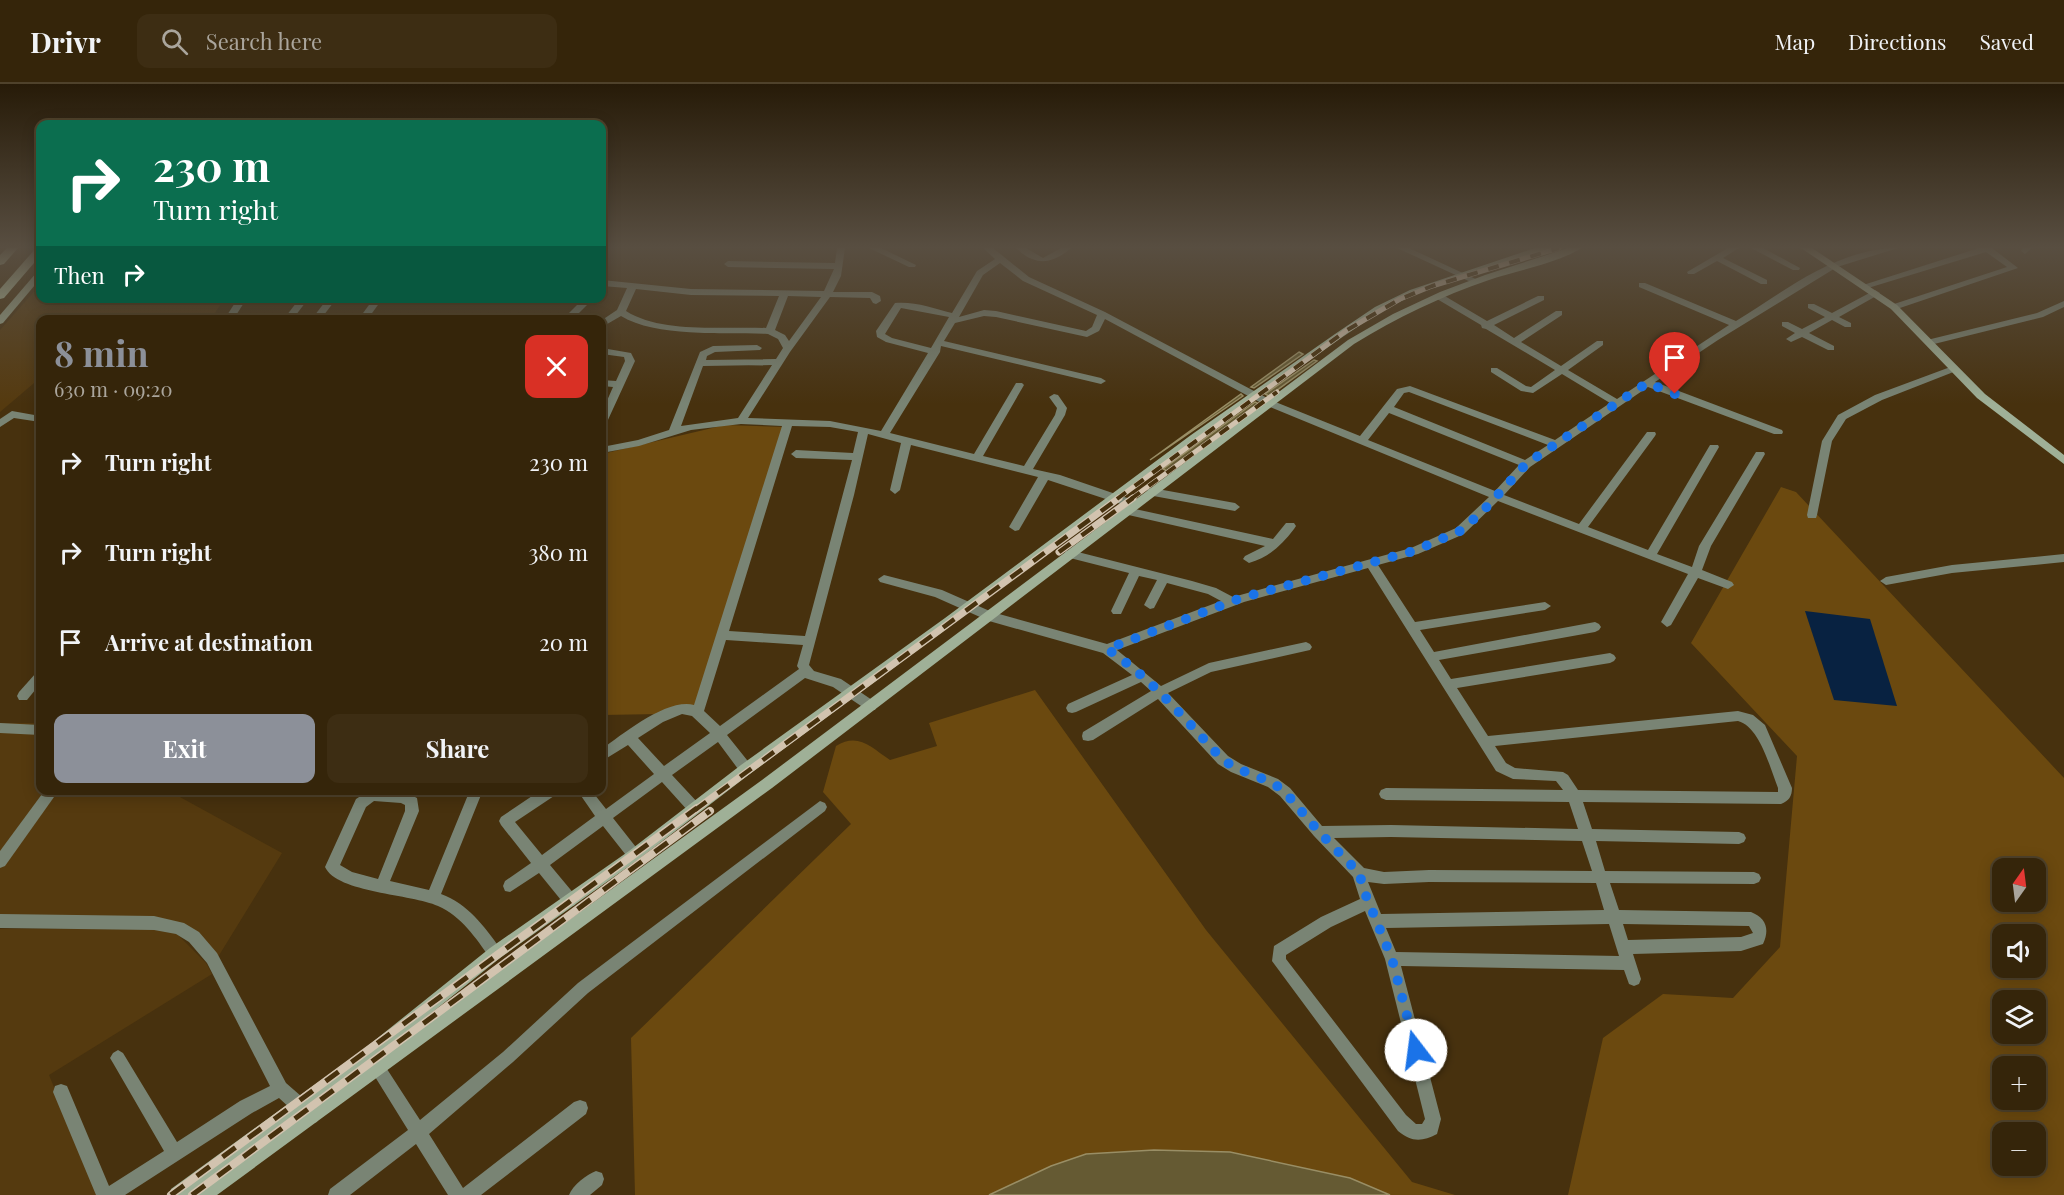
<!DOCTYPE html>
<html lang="en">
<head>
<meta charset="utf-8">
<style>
  :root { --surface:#35250a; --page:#3d2d13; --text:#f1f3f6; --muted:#aaa59c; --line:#4f422b; --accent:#8c9099 }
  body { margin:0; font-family:"Playfair Display",serif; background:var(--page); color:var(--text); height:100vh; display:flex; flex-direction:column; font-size:22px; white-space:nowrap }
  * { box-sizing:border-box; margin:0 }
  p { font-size:20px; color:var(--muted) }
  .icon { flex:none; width:33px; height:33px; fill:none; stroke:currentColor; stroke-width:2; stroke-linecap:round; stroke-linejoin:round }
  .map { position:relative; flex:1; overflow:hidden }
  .sheet { position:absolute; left:36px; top:231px; width:570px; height:480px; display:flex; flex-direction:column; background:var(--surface); border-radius:12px; box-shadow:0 3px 15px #0003,0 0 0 2px var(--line) }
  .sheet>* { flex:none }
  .banner { position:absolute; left:36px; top:36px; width:570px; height:183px; border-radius:12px; box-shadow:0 3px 15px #0003,0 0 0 2px var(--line); background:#0b6e4f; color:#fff; overflow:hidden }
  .needle { width:39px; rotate:14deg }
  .controls { position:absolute; left:1992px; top:774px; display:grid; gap:12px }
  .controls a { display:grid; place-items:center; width:54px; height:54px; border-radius:12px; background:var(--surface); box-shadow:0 3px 15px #0003,0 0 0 2px var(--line); font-size:30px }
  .pin { position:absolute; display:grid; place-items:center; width:51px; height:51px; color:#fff; margin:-62px -26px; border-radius:50% 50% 50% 0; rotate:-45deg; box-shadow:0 0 6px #0007 }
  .pin .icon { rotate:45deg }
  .me { position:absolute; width:66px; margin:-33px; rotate:345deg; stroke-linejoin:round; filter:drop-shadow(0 0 4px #0008) }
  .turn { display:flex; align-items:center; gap:21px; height:126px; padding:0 18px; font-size:27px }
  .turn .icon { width:78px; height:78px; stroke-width:2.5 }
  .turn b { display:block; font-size:42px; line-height:51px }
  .then { display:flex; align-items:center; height:57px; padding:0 18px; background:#0003; gap:12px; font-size:22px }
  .round { display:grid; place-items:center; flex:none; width:63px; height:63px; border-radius:12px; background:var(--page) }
  .summary { display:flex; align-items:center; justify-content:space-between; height:102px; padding:0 18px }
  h1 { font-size:36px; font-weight:700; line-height:45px; color:var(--accent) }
  .cta { display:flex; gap:12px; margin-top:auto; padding:12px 18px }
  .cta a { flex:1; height:69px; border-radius:12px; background:var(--accent); color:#fff; font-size:24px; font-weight:700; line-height:69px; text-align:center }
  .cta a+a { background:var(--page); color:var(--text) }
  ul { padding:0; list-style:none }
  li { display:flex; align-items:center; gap:18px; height:90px; padding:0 18px }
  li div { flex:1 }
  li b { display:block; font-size:22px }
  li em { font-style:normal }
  header { display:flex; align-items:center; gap:36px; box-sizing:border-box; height:84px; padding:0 30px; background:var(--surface); border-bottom:2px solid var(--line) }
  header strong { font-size:28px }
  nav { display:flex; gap:33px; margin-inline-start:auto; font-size:21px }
  .search { width:420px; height:54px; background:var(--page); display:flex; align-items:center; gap:15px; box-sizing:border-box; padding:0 21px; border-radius:12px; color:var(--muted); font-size:22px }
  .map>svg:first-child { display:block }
  .built { fill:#553a0f }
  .green { fill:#6b490f; fill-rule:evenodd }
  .water { fill:#082241 }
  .building { fill:#655a33; stroke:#998e65; stroke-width:1.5 }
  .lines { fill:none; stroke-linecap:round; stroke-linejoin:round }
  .street { fill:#798474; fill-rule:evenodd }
  .secondary { fill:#9fb097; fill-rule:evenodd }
  .primary { fill:#bcd1b1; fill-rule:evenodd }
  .rail-far2-casing { stroke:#d2c3af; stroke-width:5 }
  .rail-far1-casing { stroke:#d2c3af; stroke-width:7 }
  .rail-casing { stroke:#d2c3af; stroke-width:8 }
  .rail-far2 { stroke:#47310e; stroke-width:4; stroke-dasharray:11; stroke-linecap:butt }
  .rail-far1 { stroke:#47310e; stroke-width:4.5; stroke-dasharray:14; stroke-linecap:butt }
  .rail { stroke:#47310e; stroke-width:5; stroke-dasharray:16; stroke-linecap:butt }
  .route { stroke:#1a73e8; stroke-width:10; stroke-dasharray:0 18 }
</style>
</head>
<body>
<header>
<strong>Drivr</strong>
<div class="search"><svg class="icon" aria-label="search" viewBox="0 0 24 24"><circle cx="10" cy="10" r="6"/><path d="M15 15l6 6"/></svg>Search here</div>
<nav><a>Map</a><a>Directions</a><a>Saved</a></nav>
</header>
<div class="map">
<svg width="2064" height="1111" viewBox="0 0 2064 1111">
  <rect width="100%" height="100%" fill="#47310e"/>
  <g class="built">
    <path d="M40 201V214L224 215 211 235 40 236V294L0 328V246Z"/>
    <path d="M0 639H40V706L169 707 282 769 218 873 198 848 0 834Z"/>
    <path d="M0 845H149L177 850 206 879 212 890 49 991 98 1111H0Z"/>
  </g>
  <g class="green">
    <path d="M725 341 785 343 704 623 660 630 602 631V370Z"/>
    <path d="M1781 403 1796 408 2064 694V1111H1568L1603 954 1663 910 1733 914 1780 863 1797 672 1691 559ZM2002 784H2036V818H2002ZM2002 850H2036V884H2002ZM2002 916H2036V950H2002ZM2002 982H2036V1016H2002ZM2002 1048H2036V1082H2002Z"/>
    <path d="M1035 606 1206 846 1412 1098 1455 1111H635L631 954 851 740 823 708 836 662C858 648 871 663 890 676L937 662 929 639Z"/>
  </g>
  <path class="water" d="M1805 527 1870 535 1897 622 1834 616Z"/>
  <g class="building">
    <path d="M1299 268 1303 270 1254 304 1251 303Z"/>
    <path d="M1314 276 1317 277 1269 312 1265 310Z"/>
    <path d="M1241 310 1243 312 1150 376Z"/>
    <path d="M1255 318 1259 320 1169 388 1163 385Z"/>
    <path d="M1154 1066 1230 1068 1350 1094 1390 1111H989L1051 1082 1086 1070Z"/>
  </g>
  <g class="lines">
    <g class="street">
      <path d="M837 164H845L841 192 833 208H872L880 212 881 217 876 220 873 219 870 214 830 213 790 268 748 334 830 337 881 347 928 269 886 258 877 253 876 247 895 219C913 217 934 224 952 229L977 187 995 175 983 164H993L1029 193 1105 228 1273 317 1360 352 1397 305 1410 302 1555 356 1610 319 1562 290 1533 309 1521 307 1491 288V284H1497L1526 302 1531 303 1555 286 1486 245 1482 244 1481 241 1437 215V211H1443L1487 237 1538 212H1544V216L1494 241 1514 254 1556 227H1562V231L1521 258 1561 282 1597 257H1603V261L1568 286 1617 315 1729 241 1639 203V199H1645L1736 237C1785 207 1837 164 1898 164L1837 183 1718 256 1655 298 1782 346 1783 348 1782 350H1774L1648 303 1530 383 1504 411 1579 440 1647 348H1655L1656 350 1655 352 1588 443 1648 466 1710 361H1718L1719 363 1657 470 1692 483 1699 462 1756 368H1764L1765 370 1711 462 1702 486 1732 498 1734 501 1728 505 1698 494 1671 541 1667 543 1661 538 1688 490 1498 417 1464 450 1418 470 1378 481 1415 538 1545 518 1551 522 1545 526 1420 546 1434 568 1595 538 1599 540 1601 543 1599 546 1595 548 1439 576 1451 595 1610 569 1614 571 1616 574 1614 577 1610 579 1457 604 1488 652 1738 627 1753 631 1765 641 1792 704C1792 712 1789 717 1781 720L1583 718 1592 745 1739 748 1744 750 1746 754 1744 758 1739 760 1596 757 1605 787 1754 788 1759 790 1761 794 1759 798 1754 800 1610 799 1619 826 1751 828C1766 834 1770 845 1763 860L1741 867 1633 870 1641 895 1639 900 1634 902 1629 900 1624 886 1401 882 1441 1035 1437 1050C1422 1058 1411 1058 1398 1047L1272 877 1274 862 1321 833 1360 815 1353 793 1314 752 1280 712 1268 703 1231 688 1218 680 1158 615 1093 656 1088 657 1083 656 1082 652 1083 648 1151 607 1141 598 1076 628 1072 629 1068 628 1066 624 1068 620 1132 591 1103 569 989 537 935 513 880 498 878 495 884 491 942 506 992 528 1107 560 1221 517 1208 510 1167 499 1154 524 1150 525 1144 521 1157 496 1139 492 1121 530H1113L1111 527 1129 489 1066 473 1064 470 1066 467 1070 466 1192 497 1216 504 1233 513 1411 464 1456 444 1489 413 1265 321 1105 235 1099 247 1087 253 996 233 984 232 955 239 944 257 1101 294 1106 297 1101 300 941 262 940 268 890 349 974 370 1016 299H1022L1024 301 983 372 1024 382 1055 331 1057 324 1049 313 1054 310 1058 311 1067 324 1065 331 1033 385 1060 391 1139 418 1140 421 1135 425 1273 455 1286 439H1294L1296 442 1294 445C1281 462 1269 473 1249 479L1243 475 1245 472 1265 462 1124 430 1123 427 1124 424H1133L1048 396 1019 446 1015 447 1009 443 1038 393 911 361 900 406 895 410 890 406 901 359 868 350 854 411 809 581 814 587 841 595 875 618 877 622 875 626H867L833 603 805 594 727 651 751 681 753 685 751 689 746 691 741 689 718 658 672 691 699 720 701 724 699 728 694 730 689 728 662 698 613 734 639 767 641 771 639 775 634 777 629 775 603 742 550 781 575 811 577 816 575 821 570 823 565 821 539 789 510 808 505 807 503 802 505 797 531 779 501 741 499 737 501 733 541 706H558L557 710 515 738 542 771 595 732 577 706H591L606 725 654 690 628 661 602 677V665C623 650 667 614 694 621L782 342 741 340 691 346 639 362 602 369V363L638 356 669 346 700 268 713 262 757 261 762 264 760 266 715 268 707 272 706 276 776 275 783 264 778 255 768 250C726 248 657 254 621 232L602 243V236L617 226 627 204 602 202V196L691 205 824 207 834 185 728 183 724 180 728 177 835 179ZM1000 179 1023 197 1097 231 1092 243 1086 247 996 227 984 226 959 233 983 191ZM636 205 691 211 779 212 766 244C724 242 662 250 626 227ZM788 212 821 213 789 257 785 251 775 246ZM901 224 949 233 931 264 892 254 885 250ZM772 281 738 334 681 342 703 282ZM1409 308 1548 361 1525 376 1394 323 1404 309ZM1389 329 1519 381 1495 407 1368 356ZM792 342 830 343 858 348 853 369 796 366 791 370 796 374 852 376 805 552 729 547ZM1368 484 1496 687 1513 695 1556 697 1563 706 1386 704 1381 706 1379 710 1381 714 1386 716 1569 718 1578 745 1391 741 1322 742 1290 704 1278 695 1241 680 1228 672 1168 609 1211 588 1310 566 1312 563 1310 560 1306 558 1209 579 1161 602 1117 566 1244 518ZM726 556 803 561 797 582 799 585 720 642 704 627ZM682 630 692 632 710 649 664 682 638 654 663 638ZM1738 637C1760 643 1770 684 1778 704V708L1578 706 1568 691 1563 688 1515 684 1506 679 1495 662ZM1391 753 1582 757 1592 787 1429 786 1384 788 1364 784 1334 754ZM1368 798 1384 800 1429 798 1596 799 1604 826 1381 830ZM1365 827 1385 875 1425 1035 1422 1040H1416L1406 1031 1286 875V871L1331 843ZM1609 840 1619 872 1396 868 1386 844ZM1623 840 1749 842 1753 849 1741 853 1628 856Z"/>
      <path d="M869 164H881L916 181 915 183H909Z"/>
      <path d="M1016 164H1026L1043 174 1061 164H1071C1052 181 1034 182 1016 164Z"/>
      <path d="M1397 164H1409L1480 197 1476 200 1473 199Z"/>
      <path d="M1728 164H1739L1723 174 1767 196V200H1761L1717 177 1694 190H1688L1687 188Z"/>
      <path d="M1751 164H1763L1800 184 1799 186H1793Z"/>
      <path d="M1979 164H1992L2018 184 1894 226 1891 225V221L2007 183 1986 168 1868 204H1862L1860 202Z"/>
      <path d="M2023 164H2032L2025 170 2021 167Z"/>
      <path d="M1875 206 1880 209 1878 211 1839 233 1851 239V243H1845L1832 236 1809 249 1834 262V266H1828L1802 253 1791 258 1786 255 1795 249 1782 242V238H1788L1802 245 1825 233 1808 224V220H1814L1832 229Z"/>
      <path d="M238 214H247L233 236H224Z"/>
      <path d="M300 214H309L292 236H283Z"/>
      <path d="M328 214H337L320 236H311Z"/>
      <path d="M374 214H383L367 236H358Z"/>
      <path d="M584 214H594L572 236H562Z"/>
      <path d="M2064 217V223L2043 233 1930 261 1925 258 1927 256 2037 229Z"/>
      <path d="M602 264 631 269 635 277 607 338 602 341V328L613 303 602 302V296L616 297 625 277 624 273 602 270Z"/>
      <path d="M1953 282 1956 283V287L1882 316 1846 335 1832 357 1817 431 1816 434H1808L1807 431 1822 357 1838 331 1875 311Z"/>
      <path d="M12 327 40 332V338L14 334 0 343V335Z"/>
      <path d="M1152 404 1235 419 1240 423 1235 427 1148 411 1147 408 1148 405Z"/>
      <path d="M2064 470V478L1952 489 1886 501 1880 497 1886 493 1952 481Z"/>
      <path d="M40 587V600L27 616H19L17 612 19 608 36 589Z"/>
      <path d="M0 639 40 641V651L0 649Z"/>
      <path d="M45 706H59L5 782 0 784V767Z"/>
      <path d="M370 706 403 707 417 714 419 727 390 797 429 806 470 706H483L441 810C468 820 484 842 500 864L502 869 500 874 495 876 490 874C476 854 461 832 438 822 412 810 337 809 325 783L356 715ZM374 717 401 719 405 721V727L378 795 352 788 340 781 366 723Z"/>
      <path d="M820 717 825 719 827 723 825 727 588 909 513 978 429 1050 463 1104 574 1018 580 1016 586 1018 588 1024 586 1030 481 1111H448L416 1060 350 1111H328L330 1105 408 1046 364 975 361 970 364 965 369 962 374 965 420 1036 503 968 578 899Z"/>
      <path d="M0 830 154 832 184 839 199 848 217 869 286 999 317 1026 319 1032 317 1038 311 1040 305 1038 279 1014 252 1029 125 1111H96L53 1008 55 1002 61 1000 67 1002 109 1102 164 1067 113 979 110 974 113 969 118 966 123 969 177 1058 240 1017 270 1002 207 879 189 858 176 850 154 846 0 844Z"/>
      <path d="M596 1087 602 1089 604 1095 602 1101 590 1111H569C573 1101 586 1091 596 1087Z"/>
    </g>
    <g class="secondary">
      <path d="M1535 164H1549L1416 210 1381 227 1341 254 1199 355 953 540 751 689 639 775 500 874 374 975 289 1039 762 696 1348 256 1393 230 1440 208 1485 191 1568 164H1581C1559 179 1515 187 1489 196 1442 212 1396 234 1354 260L772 704 217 1111H195L196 1107 191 1111H169L171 1105 364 965 490 864 629 767 741 681 945 534 1191 351 1335 250 1375 223 1410 206Z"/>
      <path d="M1801 164H1812L1897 221 1985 310 2064 371V380L1977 314 1891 225Z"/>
      <path d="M40 187V195L3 239 0 240V231L37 188Z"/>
    </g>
    <g class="primary">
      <path d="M7 164H18L4 180 0 181V171Z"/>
      <path d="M36 164H40V172L4 214 0 215V205Z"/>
    </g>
    <defs>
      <g id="rail-far2">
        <path d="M1117 415 1347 246 1400 215 1432 202 1559 164"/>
        <path d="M1131 415 1277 308"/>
      </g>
      <g id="rail-far1">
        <path d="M1059 468 1133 414"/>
        <path d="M695 726 1119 414"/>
      </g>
      <g id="rail">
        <path d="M171 1111 697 724"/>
        <path d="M192 1111 710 727"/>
      </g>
    </defs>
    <use href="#rail-far2" class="rail-far2-casing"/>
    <use href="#rail-far1" class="rail-far1-casing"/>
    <use href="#rail" class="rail-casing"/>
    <use href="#rail-far2" class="rail-far2"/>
    <use href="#rail-far1" class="rail-far1"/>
    <use href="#rail" class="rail"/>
  </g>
  <linearGradient id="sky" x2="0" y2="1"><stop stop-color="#271b08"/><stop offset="0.51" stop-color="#584e41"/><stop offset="1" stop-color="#584e41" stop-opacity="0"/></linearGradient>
  <rect width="2064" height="320" fill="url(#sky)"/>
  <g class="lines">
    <path class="route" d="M1416 966 1392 875 1362 802 1360 790 1319 748 1285 708 1273 699 1236 684 1223 676C1187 638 1152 594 1107 565L1241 514 1414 467 1460 447 1482 428 1526 380 1647 299 1675 310"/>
  </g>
</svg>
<div class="controls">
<a><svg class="needle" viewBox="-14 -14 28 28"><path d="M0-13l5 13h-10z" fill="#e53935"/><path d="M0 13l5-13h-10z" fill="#aaa59c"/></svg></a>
<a><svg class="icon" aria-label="sound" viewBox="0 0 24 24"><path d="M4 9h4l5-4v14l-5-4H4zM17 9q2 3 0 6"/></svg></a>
<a><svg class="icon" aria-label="layers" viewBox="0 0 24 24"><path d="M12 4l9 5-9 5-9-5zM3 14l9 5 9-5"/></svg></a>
<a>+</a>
<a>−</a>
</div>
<div class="pin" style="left:1675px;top:310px;background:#d93025"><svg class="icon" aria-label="arrive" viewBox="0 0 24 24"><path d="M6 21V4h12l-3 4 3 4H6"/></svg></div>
<svg class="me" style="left:1416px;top:966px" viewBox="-20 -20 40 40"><circle r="19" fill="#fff"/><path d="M0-13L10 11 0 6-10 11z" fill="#1a73e8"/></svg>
<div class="banner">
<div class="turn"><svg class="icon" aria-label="right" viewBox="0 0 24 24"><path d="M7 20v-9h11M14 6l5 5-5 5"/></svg><div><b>230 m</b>Turn right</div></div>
<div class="then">Then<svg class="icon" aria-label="right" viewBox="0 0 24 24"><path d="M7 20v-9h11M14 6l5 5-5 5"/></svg></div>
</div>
<section class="sheet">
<div class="summary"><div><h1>8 min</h1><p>630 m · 09:20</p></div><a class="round" style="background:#d93025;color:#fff"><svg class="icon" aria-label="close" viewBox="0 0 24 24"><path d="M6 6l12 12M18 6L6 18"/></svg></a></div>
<ul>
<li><svg class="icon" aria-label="right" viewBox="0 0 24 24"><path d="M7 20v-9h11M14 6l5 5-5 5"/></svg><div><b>Turn right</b></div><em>230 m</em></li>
<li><svg class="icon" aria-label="right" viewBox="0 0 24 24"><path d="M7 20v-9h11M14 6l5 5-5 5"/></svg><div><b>Turn right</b></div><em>380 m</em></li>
<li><svg class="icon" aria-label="arrive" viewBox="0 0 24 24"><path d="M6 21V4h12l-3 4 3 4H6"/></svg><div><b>Arrive at destination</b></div><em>20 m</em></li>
</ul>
<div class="cta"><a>Exit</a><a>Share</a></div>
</section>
</div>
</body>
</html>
